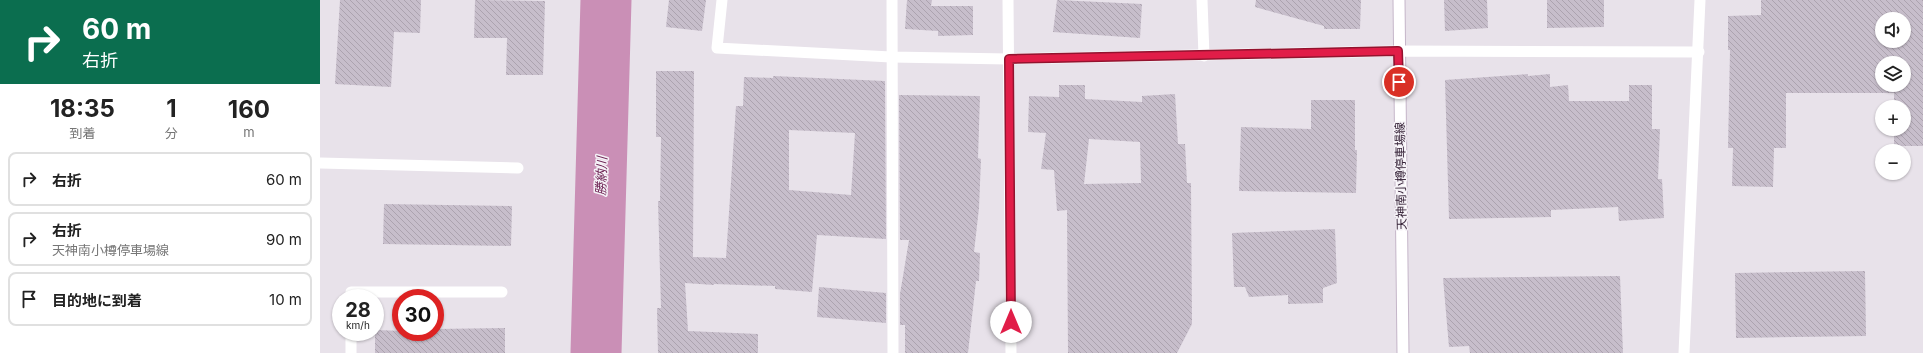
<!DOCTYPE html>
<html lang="ja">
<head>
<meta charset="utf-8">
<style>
  :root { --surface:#fff; --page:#f6f6f6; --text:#222; --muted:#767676; --line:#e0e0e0 }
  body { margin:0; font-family:Inter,"Noto Sans JP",sans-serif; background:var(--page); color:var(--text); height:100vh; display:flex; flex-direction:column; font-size:15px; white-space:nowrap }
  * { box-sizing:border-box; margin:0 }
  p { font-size:13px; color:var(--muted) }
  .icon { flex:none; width:22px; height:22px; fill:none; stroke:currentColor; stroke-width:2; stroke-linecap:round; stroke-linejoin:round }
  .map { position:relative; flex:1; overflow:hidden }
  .side { display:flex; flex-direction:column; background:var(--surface); width:320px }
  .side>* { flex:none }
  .guide { background:#0b6e4f; color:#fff; overflow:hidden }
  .tools { position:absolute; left:1555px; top:12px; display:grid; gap:8px }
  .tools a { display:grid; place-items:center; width:36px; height:36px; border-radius:50%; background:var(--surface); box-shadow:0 1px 3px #0004; font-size:20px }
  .speed { position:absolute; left:12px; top:289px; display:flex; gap:8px; font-size:20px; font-weight:700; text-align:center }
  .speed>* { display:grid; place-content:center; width:52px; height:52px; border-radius:50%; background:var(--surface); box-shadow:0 1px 3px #0004; line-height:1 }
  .speed small { font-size:10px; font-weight:400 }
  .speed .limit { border:6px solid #d22; background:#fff; color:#111 }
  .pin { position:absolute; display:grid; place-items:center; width:34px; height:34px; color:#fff; margin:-17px; border:2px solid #fff; border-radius:50%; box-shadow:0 1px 4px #0007 }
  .me { position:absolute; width:44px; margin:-22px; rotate:0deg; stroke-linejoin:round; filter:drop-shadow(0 0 3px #0008) }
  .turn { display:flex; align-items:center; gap:14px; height:84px; padding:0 16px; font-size:18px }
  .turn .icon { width:52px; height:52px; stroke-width:2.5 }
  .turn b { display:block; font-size:28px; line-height:34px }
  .eta { display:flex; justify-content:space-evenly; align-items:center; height:68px; text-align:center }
  .eta b { font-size:24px; font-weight:700; line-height:28px }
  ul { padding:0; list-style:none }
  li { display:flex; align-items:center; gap:12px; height:54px; margin:0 8px 6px; padding:0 8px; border:2px solid var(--line); border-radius:8px }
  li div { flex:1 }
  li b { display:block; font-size:15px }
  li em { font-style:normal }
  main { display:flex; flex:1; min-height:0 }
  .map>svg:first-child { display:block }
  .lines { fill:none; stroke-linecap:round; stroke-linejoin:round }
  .river { stroke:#ca8fb6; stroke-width:51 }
  .building { fill:url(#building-back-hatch); fill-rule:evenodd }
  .secondary-casing { stroke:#c5b6c9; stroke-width:13 }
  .service { stroke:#fff; stroke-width:11 }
  .minor { stroke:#fff; stroke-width:11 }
  .secondary { stroke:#fff; stroke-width:11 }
  .route-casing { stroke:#92132f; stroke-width:10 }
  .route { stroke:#e11d48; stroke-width:7 }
  .labels { text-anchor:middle; stroke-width:3; stroke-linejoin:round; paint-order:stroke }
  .street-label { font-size:12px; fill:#372439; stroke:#f5f2f7 }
  .water-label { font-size:13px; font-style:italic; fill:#6f2455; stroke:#f5f2f7 }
</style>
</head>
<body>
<main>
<section class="side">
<div class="guide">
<div class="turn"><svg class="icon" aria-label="right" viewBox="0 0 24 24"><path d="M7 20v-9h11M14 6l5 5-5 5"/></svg><div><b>60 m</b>右折</div></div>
</div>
<div class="eta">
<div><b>18:35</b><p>到着</p></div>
<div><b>1</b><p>分</p></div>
<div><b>160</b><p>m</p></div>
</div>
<ul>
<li><svg class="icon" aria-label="right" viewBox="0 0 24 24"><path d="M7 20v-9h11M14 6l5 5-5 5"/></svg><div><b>右折</b></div><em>60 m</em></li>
<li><svg class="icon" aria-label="right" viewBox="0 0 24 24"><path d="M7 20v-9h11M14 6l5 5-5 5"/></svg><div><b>右折</b><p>天神南小樽停車場線</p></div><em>90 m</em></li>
<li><svg class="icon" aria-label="arrive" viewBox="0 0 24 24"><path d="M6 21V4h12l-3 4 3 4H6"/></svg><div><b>目的地に到着</b></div><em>10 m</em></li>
</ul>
</section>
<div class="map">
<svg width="1603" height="353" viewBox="0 0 1603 353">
  <defs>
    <pattern id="building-back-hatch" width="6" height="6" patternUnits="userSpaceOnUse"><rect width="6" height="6" fill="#c7becb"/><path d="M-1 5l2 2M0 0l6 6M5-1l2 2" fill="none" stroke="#aca3af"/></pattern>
  </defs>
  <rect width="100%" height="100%" fill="#e8e2ea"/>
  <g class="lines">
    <path class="river" d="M276 353 286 0"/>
  </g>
  <g class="building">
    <path d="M20 0H101L100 33 74 32 71 87 15 84Z"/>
    <path d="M155 0 225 1 223 75H186L187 38H154Z"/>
    <path d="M349 0H386L382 31 346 27Z"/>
    <path d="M587 0H612L611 6H653V35L618 36V31L585 29Z"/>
    <path d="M737 0 822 4 820 38 733 32Z"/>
    <path d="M936 0H1041L1040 29H1004V26L935 7Z"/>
    <path d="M1124 0H1167L1168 28 1125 31Z"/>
    <path d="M1227 0H1284V27L1227 28Z"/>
    <path d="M1441 0H1603V146H1574V129H1584V107H1574V93H1466V148H1454L1453 187 1412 186 1413 148H1408L1410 50H1408V16L1441 15ZM1562 19H1584V41H1562ZM1562 63H1584V85H1562Z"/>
    <path d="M336 71H374L373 257 406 258 416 106H423L424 77 453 78V76L565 81 566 239 497 235 492 292 455 289V286L394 284V285L365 283 368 331 438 334V353H338L337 308H341L338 201H340L341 137H336ZM469 130 535 133 531 195 469 190Z"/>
    <path d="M1208 74V76L1230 74V87L1248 85 1249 101H1309V85H1332V129H1340L1338 179H1342L1344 218 1299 221 1298 207 1231 210V217L1129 219 1125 80Z"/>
    <path d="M739 85H765V99L822 102V96L855 94 858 144H865L867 183H871L872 324 857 353H748L747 210 737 211 734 170 721 169 726 133 708 132 709 96 739 97ZM769 139 820 142 821 183 764 184Z"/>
    <path d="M579 95 660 96 658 158 661 159 659 208 654 252 660 253 659 281H656L648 353H585V325H580V294L589 240H580Z"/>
    <path d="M991 100H1035V150H1037L1036 193 919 191 921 127 991 129Z"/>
    <path d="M64 204 192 206 191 246 63 244Z"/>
    <path d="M1015 229 1017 283 1003 288V303L968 304V295L929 297 925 287H914L912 233Z"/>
    <path d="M1545 271 1546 336 1416 338 1415 273Z"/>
    <path d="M1300 276 1303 353H1150L1149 346 1129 347 1123 278Z"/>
    <path d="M499 287 566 293V323L497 317Z"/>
    <path d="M185 328V353H55V330L115 332V329Z"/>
  </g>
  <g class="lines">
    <defs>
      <path id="secondary" d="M1079 0 1083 353"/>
    </defs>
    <use href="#secondary" class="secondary-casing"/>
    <g class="service">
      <path d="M572 0 573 353"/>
      <path d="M882 0 884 56"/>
      <path d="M0 163 198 168"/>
      <path d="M31 298V292H182"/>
      <path d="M31 332V353"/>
    </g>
    <g class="minor">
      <path d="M402 0 397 48 571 57 689 59 1078 51 1379 52"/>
      <path d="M688 0 691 353"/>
      <path d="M1364 353 1380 0"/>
    </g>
    <use href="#secondary" class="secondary"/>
  </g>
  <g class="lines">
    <defs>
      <path id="route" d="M691 322 689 59 1078 51 1079 82"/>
    </defs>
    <use href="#route" class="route-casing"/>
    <use href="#route" class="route"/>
  </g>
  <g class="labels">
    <g class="street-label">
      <text transform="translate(1081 176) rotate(-91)" y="4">天神南小樽停車場線</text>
    </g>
    <g class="water-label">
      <text transform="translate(281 176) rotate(-88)" y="5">勝納川</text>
    </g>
  </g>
</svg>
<div class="tools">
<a><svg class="icon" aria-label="sound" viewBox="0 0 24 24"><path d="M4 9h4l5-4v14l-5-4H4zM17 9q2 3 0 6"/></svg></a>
<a><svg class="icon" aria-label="layers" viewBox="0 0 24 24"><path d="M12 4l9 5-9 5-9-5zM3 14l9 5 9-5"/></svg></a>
<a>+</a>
<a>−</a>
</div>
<div class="speed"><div>28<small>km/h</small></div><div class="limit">30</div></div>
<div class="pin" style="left:1079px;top:82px;background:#d93025"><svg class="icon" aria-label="arrive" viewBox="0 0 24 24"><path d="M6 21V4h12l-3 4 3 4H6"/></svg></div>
<svg class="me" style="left:691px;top:322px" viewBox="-20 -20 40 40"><circle r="19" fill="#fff"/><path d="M0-13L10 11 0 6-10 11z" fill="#e11d48"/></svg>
</div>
</main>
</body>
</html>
